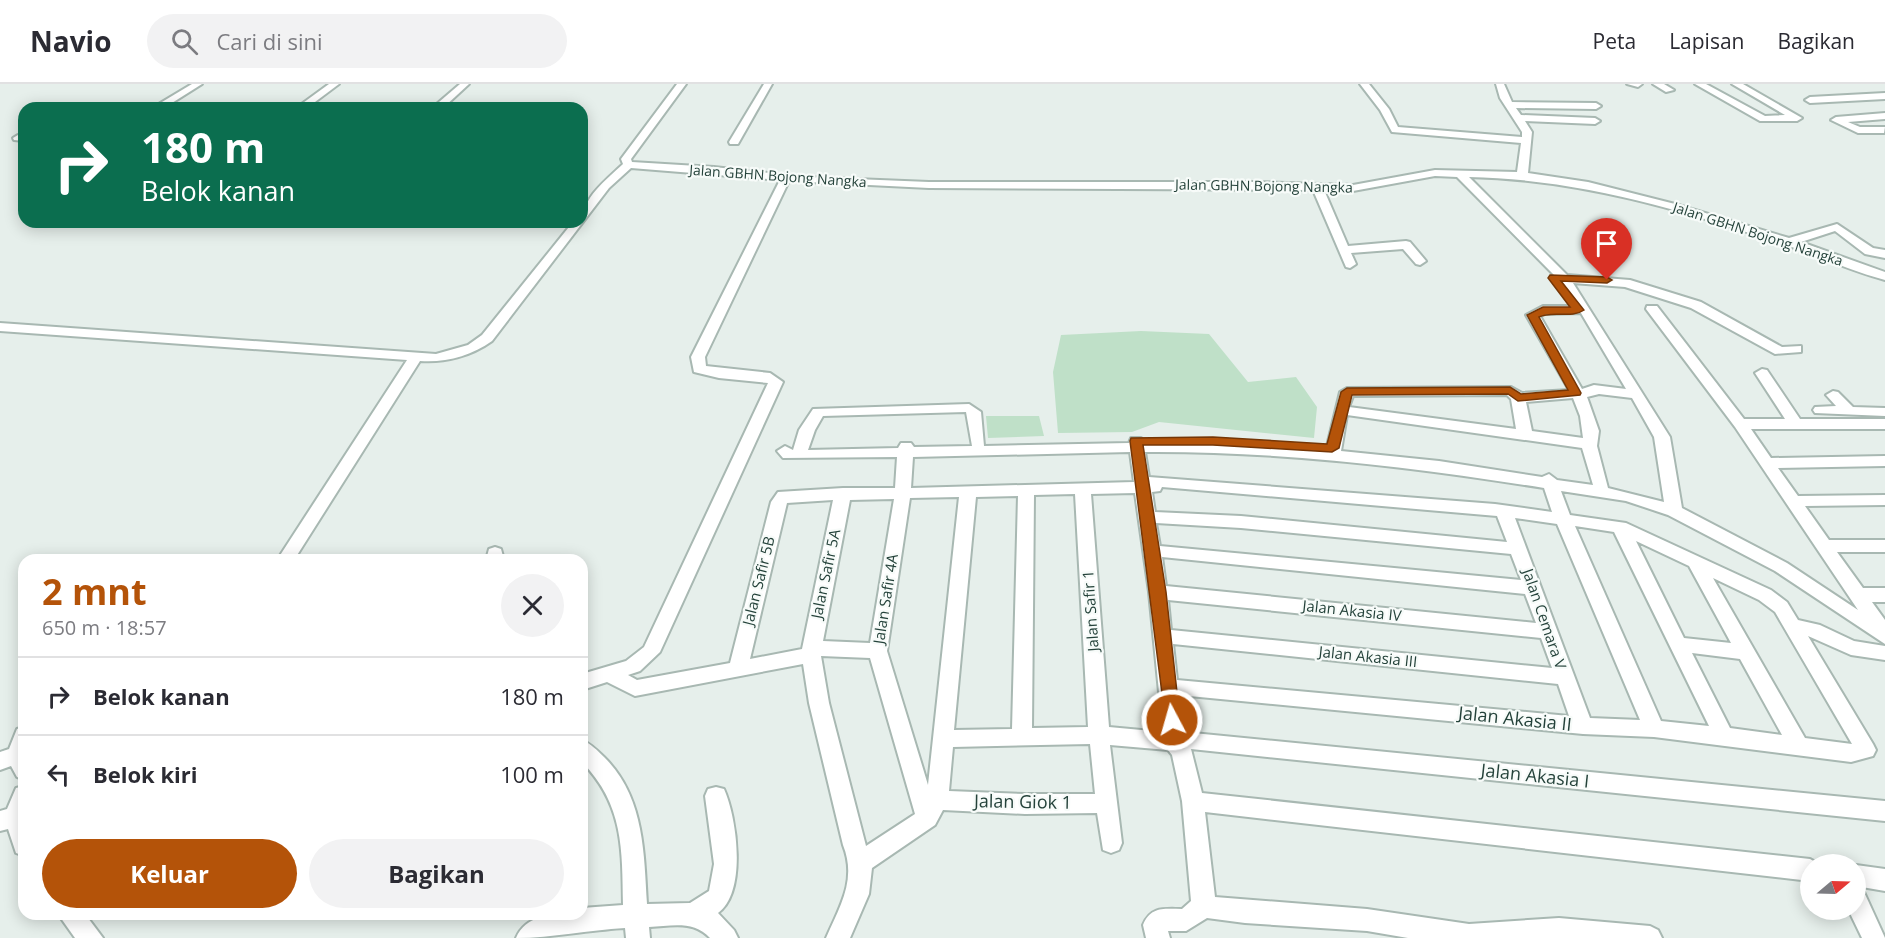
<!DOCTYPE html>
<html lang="id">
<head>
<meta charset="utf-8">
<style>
  :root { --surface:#fff; --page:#f2f2f3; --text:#2b2b33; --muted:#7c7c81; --line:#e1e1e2; --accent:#b45309 }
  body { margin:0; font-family:"Open Sans",sans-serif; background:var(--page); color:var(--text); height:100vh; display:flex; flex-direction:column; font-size:22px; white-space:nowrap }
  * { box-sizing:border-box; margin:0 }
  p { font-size:20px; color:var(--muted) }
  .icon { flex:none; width:33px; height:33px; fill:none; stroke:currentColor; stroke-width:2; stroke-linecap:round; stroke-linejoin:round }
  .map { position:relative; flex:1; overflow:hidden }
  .sheet { position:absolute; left:18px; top:470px; width:570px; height:366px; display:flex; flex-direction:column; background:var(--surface); border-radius:18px; box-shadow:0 3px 15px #0003 }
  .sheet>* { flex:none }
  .top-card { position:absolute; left:18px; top:18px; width:570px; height:126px; border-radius:18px; box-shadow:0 3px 15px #0003; background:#0b6e4f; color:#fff; overflow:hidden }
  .needle { width:39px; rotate:71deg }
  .buttons { position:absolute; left:1800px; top:770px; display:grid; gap:12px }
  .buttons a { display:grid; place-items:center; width:66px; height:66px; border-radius:50%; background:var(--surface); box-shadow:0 3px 15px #0003; font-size:30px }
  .pin { position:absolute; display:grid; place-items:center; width:51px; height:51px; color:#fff; margin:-62px -26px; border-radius:50% 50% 50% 0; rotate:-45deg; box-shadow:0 0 6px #0007 }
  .pin .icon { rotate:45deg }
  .me { position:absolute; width:66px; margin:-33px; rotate:354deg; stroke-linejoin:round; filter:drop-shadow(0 0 4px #0008) }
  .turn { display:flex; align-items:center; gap:21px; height:126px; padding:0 24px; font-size:27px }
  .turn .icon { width:78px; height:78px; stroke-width:2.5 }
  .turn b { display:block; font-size:42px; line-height:51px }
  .round { display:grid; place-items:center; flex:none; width:63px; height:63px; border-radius:32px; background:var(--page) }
  .overview { display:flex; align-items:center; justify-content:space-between; height:102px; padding:0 24px }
  h1 { font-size:36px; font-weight:700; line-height:45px; color:var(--accent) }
  .action { display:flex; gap:12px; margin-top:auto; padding:12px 24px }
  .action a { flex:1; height:69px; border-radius:36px; background:var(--accent); color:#fff; font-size:24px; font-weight:700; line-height:69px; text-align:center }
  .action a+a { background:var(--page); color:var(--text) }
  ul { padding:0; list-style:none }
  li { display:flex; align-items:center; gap:18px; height:78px; padding:0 24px; border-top:2px solid var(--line) }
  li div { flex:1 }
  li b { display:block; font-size:22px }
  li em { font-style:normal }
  header { display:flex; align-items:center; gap:36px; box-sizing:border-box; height:84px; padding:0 30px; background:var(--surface); border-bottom:2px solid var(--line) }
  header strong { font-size:28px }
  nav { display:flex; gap:33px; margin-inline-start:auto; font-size:21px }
  .search { width:420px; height:54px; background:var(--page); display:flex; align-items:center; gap:15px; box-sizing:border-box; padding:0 21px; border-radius:33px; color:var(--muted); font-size:22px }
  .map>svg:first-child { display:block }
  .green { fill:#bfe0c8 }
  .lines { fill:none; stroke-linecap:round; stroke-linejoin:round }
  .minor-casing { stroke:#a8b8b2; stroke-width:4 }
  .minor { fill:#fff; fill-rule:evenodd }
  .route { fill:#b45309; stroke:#753606; stroke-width:1.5 }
  .labels { text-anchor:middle; stroke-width:4.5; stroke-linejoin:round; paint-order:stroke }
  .far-street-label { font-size:14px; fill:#24423a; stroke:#f7fbf9 }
  .street-label { font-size:15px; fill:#24423a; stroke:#f7fbf9 }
  .near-street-label { font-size:18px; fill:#24423a; stroke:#f7fbf9 }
</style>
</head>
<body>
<header>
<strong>Navio</strong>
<div class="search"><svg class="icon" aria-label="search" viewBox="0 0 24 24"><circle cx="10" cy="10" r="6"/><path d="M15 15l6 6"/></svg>Cari di sini</div>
<nav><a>Peta</a><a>Lapisan</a><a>Bagikan</a></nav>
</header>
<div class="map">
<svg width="1885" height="854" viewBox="0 0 1885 854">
  <rect width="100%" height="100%" fill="#e6efeb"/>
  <g class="green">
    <path d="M1141 247 1209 250 1248 298 1296 293 1317 323 1314 354 1159 338 1132 348 1058 349 1053 288 1061 251Z"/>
    <path d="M986 332H1039L1044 352 988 354Z"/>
  </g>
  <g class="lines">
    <defs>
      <g id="minor">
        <path d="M192 0H202L164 24H152Z"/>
        <path d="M329 0H339L307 24H296Z"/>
        <path d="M460 0H469L443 24H432Z"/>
        <path d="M677 0H686L631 75 632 78 714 83 806 93 929 98H1252L1353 101 1435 86 1517 88 1521 59 1392 48 1380 26 1360 0H1369L1389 25 1398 43 1522 53V48L1500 14 1496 0H1504L1512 18 1596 19 1601 22 1596 25 1516 24 1521 31 1595 34 1600 37 1595 40 1525 37 1532 48 1528 89 1588 98 1675 120 1789 154 1837 140 1873 164 1885 166V174L1865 170 1835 147 1801 158 1885 188V196C1851 187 1819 172 1786 161 1683 126 1578 95 1469 93L1567 191 1630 196 1701 218 1782 263 1801 262V268L1775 270 1691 224 1625 203 1573 199 1670 353 1682 424 1787 479 1858 526 1735 343 1646 225 1647 222H1657L1744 335H1785L1755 289 1762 285 1767 286 1800 335H1885V345H1751L1771 374 1885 372V382L1778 384 1798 412 1885 411V421L1805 422 1829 456H1885V468H1837L1863 504H1885V518H1872L1885 536V560L1775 487 1668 431 1626 417 1561 407 1570 431 1626 439 1771 506 1787 518 1798 536 1820 541 1854 557 1885 562V576L1851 571 1808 552 1873 660 1876 666 1873 672 1851 678 1654 653 1583 650 1179 611 1183 648 1885 717V737L1191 665 1202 709 1810 775 1819 780H1810V797L1205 728 1215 813 1367 825 1469 840 1559 834 1650 842 1658 846 1662 854H1408L1367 847 1245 839 1207 834 1186 847H1168L1170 854H1146L1143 841C1151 822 1164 825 1182 825L1191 817 1182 717 1172 671 1168 666 1110 661 1122 759 1119 766 1111 769 1103 766 1097 729 1025 730 943 726 935 741 872 784 869 810 850 854H826C840 822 857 796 843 761L809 619 803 580 635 612 607 598 582 606V590L626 577 644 563 768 299 719 294 694 288 691 273 780 96 631 84 609 104 492 257C471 272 445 279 420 277L294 476H277L407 276 0 247V239L436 270 468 261 482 251 573 138H582C582 114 606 96 623 80L621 75ZM1435 92 1457 93 1554 191 1551 194 1553 197 1560 198 1577 222H1543L1526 231 1569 306 1522 309 1511 303 1347 304 1340 308 1326 366 1144 358 1141 354H1131L1129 359 984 362 981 328 969 320 813 325 799 346 793 366 785 362 777 367 783 374 897 373 895 404H843L778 408 771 418 730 579 637 596 628 591 640 587 660 568 783 298 770 289 706 282 705 273 789 97 929 104 1313 106 1346 183 1350 184 1356 180 1351 169 1403 165 1416 180 1420 181 1426 177 1410 158 1406 157 1348 162 1324 106 1353 107ZM1581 229 1626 305 1594 301 1582 305 1540 232 1545 230ZM1599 310 1632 314 1654 353 1664 418 1608 404 1597 362 1599 347 1587 313ZM1507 311 1511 315 1516 345 1349 323 1353 312ZM1573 314 1580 332 1583 354 1532 347 1526 318ZM966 328 972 362 914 363 911 359H901L898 364 808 366 815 346 823 332ZM1347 331 1582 364 1593 401 1557 396 1549 390 1542 393 1439 377 1341 367ZM1130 368 1134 398 911 404 913 373ZM1145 368C1279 367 1412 383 1544 404L1552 428 1495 420 1149 393ZM1162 403 1497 432 1507 458 1241 432 1155 428 1152 408 1160 407ZM1135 409 1149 508 1163 648 1109 643 1091 410ZM1075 410 1088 643 1032 644 1034 411ZM1018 412 1012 645 954 646 976 413ZM959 413 928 701 887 567 910 414ZM894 415 870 559 823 557 850 416ZM833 416 802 565 750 575 787 419ZM1515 434 1557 440 1640 636 1590 634ZM1156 439 1241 444 1511 470 1521 496 1160 462ZM1575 442 1614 448 1709 642 1661 637ZM1636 457 1689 482 1731 559 1684 554ZM1162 473 1525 510 1536 539 1166 502ZM1713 494 1759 516 1775 528 1852 660 1805 654ZM1168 516 1541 554 1552 584 1171 546ZM1173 560 1558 600 1569 632 1177 596ZM1692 569 1740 575 1782 651 1730 644ZM821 572 870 574 915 730 866 762 829 619ZM1090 660 1095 710H1025L949 707 953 663Z"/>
        <path d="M764 0H772L738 60H730L729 58Z"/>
        <path d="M1627 0H1642L1638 3Z"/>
        <path d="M1653 0H1664L1674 6 1666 8Z"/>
        <path d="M1695 0H1706L1765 32 1785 31 1732 0H1743L1802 34 1797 37H1760Z"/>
        <path d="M1885 9V15L1810 19 1805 16 1810 13Z"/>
        <path d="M1885 29V35L1848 38 1860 43H1885L1884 49H1858L1831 36 1836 33Z"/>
        <path d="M18 51H24V57L14 56 13 54Z"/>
        <path d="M1833 307 1838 308 1853 323 1885 324V332L1815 329 1813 326 1815 323 1836 322 1826 311Z"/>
        <path d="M495 463 501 465 504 476H486L489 465Z"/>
        <path d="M24 643V696L17 693 11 682 0 686V668L9 665 17 645Z"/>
        <path d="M582 656C591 660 597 666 604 673 644 712 644 768 647 820L690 819 709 807 714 780 705 712 708 705 716 703 724 705C737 734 747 808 718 829L734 846 738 854H710C694 836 671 842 649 843L650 854H626L625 844C588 846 553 854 516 854 527 828 558 830 582 830V824L623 821C622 765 624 721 582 678Z"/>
        <path d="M24 702V772L16 769 8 745 0 747V727L7 725 16 704Z"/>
        <path d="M1856 781 1885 785V807L1856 802Z"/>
        <path d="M1856 805 1864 808 1885 854H1862L1848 825H1856Z"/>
        <path d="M58 830H85L103 854H75Z"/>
      </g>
    </defs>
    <use href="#minor" class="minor-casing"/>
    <use href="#minor" class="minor"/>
  </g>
  <path class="route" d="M1550 191 1607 193 1612 196 1607 199 1561 197 1584 226C1572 235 1552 226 1539 233L1581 309 1580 311 1518 317 1508 310 1352 311 1339 364 1332 368 1213 361H1143L1166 508 1180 636 1178 641H1166L1130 357 1131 354 1213 353 1327 360 1341 308 1347 304 1510 303 1521 310 1568 306 1527 231 1543 223H1570L1548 194Z"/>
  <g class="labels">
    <g class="far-street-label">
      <text transform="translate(778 92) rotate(4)" y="5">Jalan GBHN Bojong Nangka</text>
      <text transform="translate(1264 102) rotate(1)" y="5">Jalan GBHN Bojong Nangka</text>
      <text transform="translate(1758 150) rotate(18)" y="5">Jalan GBHN Bojong Nangka</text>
    </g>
    <g class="street-label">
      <text transform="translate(826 490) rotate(-78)" y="5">Jalan Safir 5A</text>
      <text transform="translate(759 497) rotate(-76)" y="5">Jalan Safir 5B</text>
      <text transform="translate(886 515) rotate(-81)" y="5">Jalan Safir 4A</text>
      <text transform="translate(1091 527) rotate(-94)" y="5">Jalan Safir 1</text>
      <text transform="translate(1352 527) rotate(6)" y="5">Jalan Akasia IV</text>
      <text transform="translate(1544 535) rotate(71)" y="5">Jalan Cemara V</text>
      <text transform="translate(1368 573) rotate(6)" y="5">Jalan Akasia III</text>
    </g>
    <g class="near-street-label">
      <text transform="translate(1515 635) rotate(6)" y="6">Jalan Akasia II</text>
      <text transform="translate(1535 692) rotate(6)" y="6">Jalan Akasia I</text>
      <text transform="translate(1023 718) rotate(1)" y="6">Jalan Giok 1</text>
    </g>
  </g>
</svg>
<div class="buttons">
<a><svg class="needle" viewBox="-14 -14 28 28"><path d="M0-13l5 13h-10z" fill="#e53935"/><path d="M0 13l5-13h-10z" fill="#7c7c81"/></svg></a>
</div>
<div class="pin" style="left:1607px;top:196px;background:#d93025"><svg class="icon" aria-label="arrive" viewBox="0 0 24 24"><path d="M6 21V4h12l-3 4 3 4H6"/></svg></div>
<svg class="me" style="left:1172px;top:636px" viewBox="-20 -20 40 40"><circle r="17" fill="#b45309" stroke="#fff" stroke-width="3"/><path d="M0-11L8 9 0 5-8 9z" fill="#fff"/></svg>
<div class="top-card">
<div class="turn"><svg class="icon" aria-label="right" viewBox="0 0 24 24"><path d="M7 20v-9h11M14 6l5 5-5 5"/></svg><div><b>180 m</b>Belok kanan</div></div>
</div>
<section class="sheet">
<div class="overview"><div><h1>2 mnt</h1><p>650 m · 18:57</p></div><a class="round"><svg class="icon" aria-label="close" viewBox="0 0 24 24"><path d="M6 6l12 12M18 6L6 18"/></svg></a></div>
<ul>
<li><svg class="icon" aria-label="right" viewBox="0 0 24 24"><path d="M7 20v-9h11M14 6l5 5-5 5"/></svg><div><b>Belok kanan</b></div><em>180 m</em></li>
<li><svg class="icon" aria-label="left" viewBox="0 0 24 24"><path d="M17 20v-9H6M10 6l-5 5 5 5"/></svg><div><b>Belok kiri</b></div><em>100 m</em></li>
</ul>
<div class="action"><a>Keluar</a><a>Bagikan</a></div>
</section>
</div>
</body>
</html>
